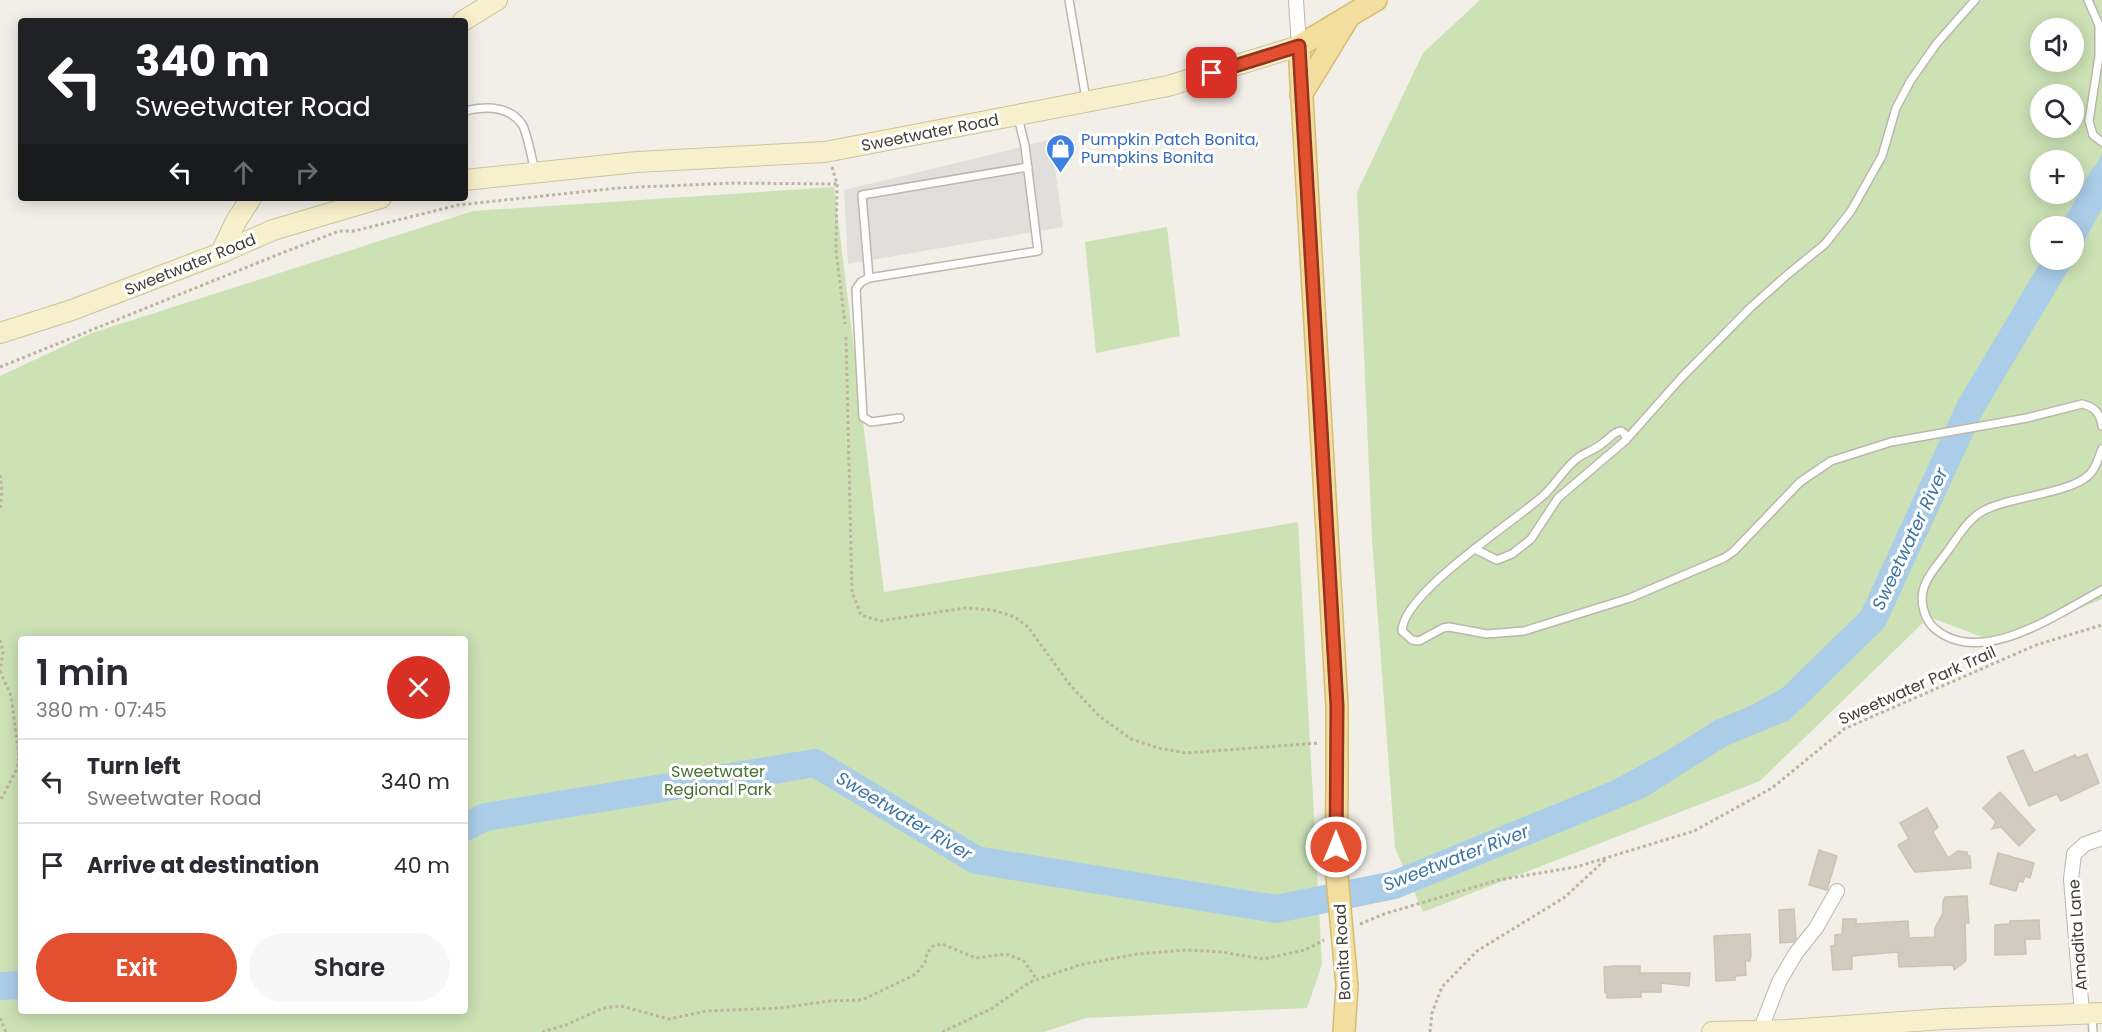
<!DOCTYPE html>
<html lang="en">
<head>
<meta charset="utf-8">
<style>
  :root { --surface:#fff; --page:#f7f7f7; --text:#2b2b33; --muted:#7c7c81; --line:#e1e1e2; --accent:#e2502f }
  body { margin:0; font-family:Poppins,sans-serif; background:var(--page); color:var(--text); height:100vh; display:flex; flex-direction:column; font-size:22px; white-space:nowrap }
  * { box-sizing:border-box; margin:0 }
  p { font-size:20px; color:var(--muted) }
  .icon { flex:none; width:33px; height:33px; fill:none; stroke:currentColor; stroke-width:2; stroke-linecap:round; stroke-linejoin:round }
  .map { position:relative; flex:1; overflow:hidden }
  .panel { position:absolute; left:18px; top:636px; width:450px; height:378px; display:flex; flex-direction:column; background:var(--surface); border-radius:6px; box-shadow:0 3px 15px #0003 }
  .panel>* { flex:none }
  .guide { position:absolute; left:18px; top:18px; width:450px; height:183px; border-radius:6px; box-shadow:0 3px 15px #0003; background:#202124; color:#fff; overflow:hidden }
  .tools { position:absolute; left:2030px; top:18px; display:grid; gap:12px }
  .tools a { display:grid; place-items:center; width:54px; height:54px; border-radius:50%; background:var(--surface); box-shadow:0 3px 15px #0003; font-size:30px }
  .pin { position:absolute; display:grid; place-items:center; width:51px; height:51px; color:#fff; margin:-26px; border-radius:12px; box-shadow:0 3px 9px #0006 }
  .me { position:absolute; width:66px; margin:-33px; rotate:0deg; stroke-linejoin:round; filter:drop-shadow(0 0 4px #0008) }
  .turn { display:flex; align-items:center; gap:21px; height:126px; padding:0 18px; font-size:27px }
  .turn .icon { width:78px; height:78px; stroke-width:2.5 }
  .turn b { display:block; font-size:42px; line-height:51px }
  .lanes { display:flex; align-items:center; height:57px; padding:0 18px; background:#0003; justify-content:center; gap:30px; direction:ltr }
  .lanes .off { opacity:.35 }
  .round { display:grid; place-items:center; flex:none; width:63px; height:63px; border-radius:32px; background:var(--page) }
  .overview { display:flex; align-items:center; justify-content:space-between; height:102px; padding:0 18px }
  h1 { font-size:36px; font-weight:600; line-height:45px }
  .button { display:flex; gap:12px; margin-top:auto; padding:12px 18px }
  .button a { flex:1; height:69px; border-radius:36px; background:var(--accent); color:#fff; font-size:24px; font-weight:600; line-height:69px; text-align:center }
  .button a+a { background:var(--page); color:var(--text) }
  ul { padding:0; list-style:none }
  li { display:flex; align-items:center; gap:18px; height:84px; padding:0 18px; border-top:2px solid var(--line) }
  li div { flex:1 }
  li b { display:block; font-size:22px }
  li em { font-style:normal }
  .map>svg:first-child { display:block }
  .green { fill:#cce2b5; fill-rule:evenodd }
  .parking { fill:#e1dfdc }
  .water { fill:#abcde8 }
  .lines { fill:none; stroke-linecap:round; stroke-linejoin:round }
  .river { stroke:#abcde8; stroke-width:28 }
  .building { fill:#d2cbbf; stroke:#ccc3b3; stroke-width:1.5 }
  .lane-casing { stroke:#bcb7ac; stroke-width:10 }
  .street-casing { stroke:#bcb7ac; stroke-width:16 }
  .secondary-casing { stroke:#cdc29c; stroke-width:22 }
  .primary-casing { stroke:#d6bb72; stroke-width:24 }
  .path { stroke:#bdb39e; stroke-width:3; stroke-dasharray:3 3; stroke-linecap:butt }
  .lane { stroke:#fff; stroke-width:7 }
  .street { stroke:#fff; stroke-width:14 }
  .secondary { stroke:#f8efcc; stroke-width:20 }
  .primary { stroke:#f3dea0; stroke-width:21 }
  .primary-bridge-casing { stroke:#d6bb72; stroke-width:24; stroke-linecap:butt }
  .primary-bridge { stroke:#f3dea0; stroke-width:21 }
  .route-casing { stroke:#93341f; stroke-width:15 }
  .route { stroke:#e2502f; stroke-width:10 }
  .labels { text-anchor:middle; stroke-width:6; stroke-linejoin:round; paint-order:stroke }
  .street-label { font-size:16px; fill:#454037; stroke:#fff }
  .shop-label { font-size:16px; fill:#366cbe; stroke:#fff; text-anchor:start }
  .park-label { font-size:16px; fill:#477031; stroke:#fff }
  .water-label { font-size:18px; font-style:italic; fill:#3d75a4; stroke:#fff }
</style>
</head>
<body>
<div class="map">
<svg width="2102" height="1032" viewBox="0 0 2102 1032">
  <rect width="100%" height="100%" fill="#f2efe8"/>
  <g class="green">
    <path d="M1480 0H2102V599L1998 643 1929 617 1760 781 1423 912 1395 848 1372 539 1357 192 1423 53ZM2040 28H2073V62H2040ZM2040 94H2073V128H2040ZM2040 160H2073V194H2040ZM2040 226H2073V260H2040Z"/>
    <path d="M834 187 884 592 1298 522 1322 964 1307 1008 1086 1018 1044 1032H0V376L92 333 473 211ZM21 639H465V1011H21Z"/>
    <path d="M1167 227 1180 336 1096 353 1085 242Z"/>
  </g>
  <path class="parking" d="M1051 139 1063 227 848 264 844 190 1006 151Z"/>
  <g class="water">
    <path d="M2102 154V167L2069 226H2062Z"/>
    <path d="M2043 260H2050L2014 323 1931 482 1870 613 1795 688 1586 802 1423 869 1419 861 1593 791 1794 682 1862 611 1924 479Z"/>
  </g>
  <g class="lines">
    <g class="river">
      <path d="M2073 233 2102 179"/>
      <path d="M465 827 486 817 815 763 976 860 1276 909 1394 885 1639 785 1721 733 1782 708 1873 619 1970 408 2058 260"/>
      <path d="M0 986 21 985"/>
    </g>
  </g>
  <g class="building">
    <path d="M2023 750 2034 773 2075 755 2077 758 2087 754 2099 783 2061 801 2057 794 2029 806 2007 757Z"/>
    <path d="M2000 792 2035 830 2019 846 2001 827 1992 829 1996 822 1983 808Z"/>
    <path d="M1927 808 1938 827 1933 832 1948 858 1958 851 1967 852 1968 856H1970L1971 868 1915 872 1910 865 1898 845 1909 839 1900 823Z"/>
    <path d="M1819 850 1837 856 1827 890 1809 885Z"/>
    <path d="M1998 853 2034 863 2030 878 2025 876 2023 882 2019 881 2016 891 1990 884Z"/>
    <path d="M1967 896 1969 923H1965L1966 961 1954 970 1953 965 1899 967 1898 952 1852 956V969L1833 970 1831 946 1835 945V935L1842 934 1843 919H1856V924L1908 921 1909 938 1935 937V928L1943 913V902L1945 897Z"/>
    <path d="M1794 909 1796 939 1793 942 1780 943 1779 910Z"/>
    <path d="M2039 920 2040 939H2025L2026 954 1995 955V925L2010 924V921Z"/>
    <path d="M1750 934 1751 956 1750 961H1745L1746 975 1735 976V980L1716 981 1714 936Z"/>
    <path d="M1615 966H1640V973H1690L1689 986 1661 983V992H1641V997L1607 998V993H1605L1604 967Z"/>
  </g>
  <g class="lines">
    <defs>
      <g id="lane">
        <path d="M1069 0 1086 99"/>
        <path d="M2088 0 2099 25V56L2089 121 2093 135 2102 142"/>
        <path d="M465 111C485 106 508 105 522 124 527 132 532 160 535 171"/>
        <path d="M869 278 862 195 1028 167"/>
        <path d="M900 418 871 422 863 417 856 289 861 282 869 278 1038 251 1025 146 1018 117"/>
        <path d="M1626 440 1681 378 1750 308 1787 275 1825 244 1851 211 1882 156 1896 108 1911 80 1937 43 1975 0"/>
        <path d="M2102 449C2099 456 2097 464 2093 470 2079 494 2008 496 1983 511 1967 520 1958 537 1947 552 1939 563 1926 577 1923 591 1920 603 1925 620 1934 628 1981 669 2058 613 2102 590"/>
        <path d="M1475 549 1497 560 1512 554 1531 539 1558 498 1626 440 1625 434 1621 431C1613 432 1609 439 1603 443 1596 449 1587 452 1579 457 1565 467 1557 482 1545 494 1516 521 1403 592 1402 631L1412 640 1419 641 1443 628 1449 627 1487 634 1524 631 1630 598 1724 558 1734 551 1800 482 1831 461 1891 442 2027 418 2082 404C2095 407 2100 413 2102 426"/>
        <path d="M2092 1016 2093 1032"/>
      </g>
      <g id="street">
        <path d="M1296 0 1299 46"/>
        <path d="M2082 1013 2071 879 2074 854 2085 844 2102 838"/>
        <path d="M1760 1031 1779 982 1796 953 1816 928 1837 891"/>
      </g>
      <g id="secondary">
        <path d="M463 21 497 0"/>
        <path d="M465 180 637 162 825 152 1168 86 1299 46"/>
        <path d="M221 253 235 223 251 198"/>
        <path d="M0 333 72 310 221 253 273 230 381 198"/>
        <path d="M1712 1032 1788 1030 1944 1019 2102 1013"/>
      </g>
      <g id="primary">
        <path d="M1301 95 1348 18"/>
        <path d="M1337 790V706L1299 46 1376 0"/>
        <path d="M1344 1032 1347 986"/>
      </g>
    </defs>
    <use href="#lane" class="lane-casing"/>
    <use href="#street" class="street-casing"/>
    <use href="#secondary" class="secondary-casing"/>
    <use href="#primary" class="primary-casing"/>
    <g class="path">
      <path d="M832 167 837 184 836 250 845 324"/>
      <path d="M846 337 852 592 861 615 880 621 965 608 993 610 1015 617 1028 627 1070 685 1099 716 1131 739 1158 748 1186 753 1319 743"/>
      <path d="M0 367 282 253 339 231H354L458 205 618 188 733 183 837 184"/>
      <path d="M0 475 2 492 0 510"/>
      <path d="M0 640 3 652 0 671"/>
      <path d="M0 671 11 696 19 756 17 769 0 801"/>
      <path d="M1360 924 1384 914 1498 880 1576 867 1694 831 1772 788 1844 729 2036 645 2102 625"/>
      <path d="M0 1018 6 1032"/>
      <path d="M542 1032 566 1025 603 1008 621 1006 669 1019 707 1011 780 1008 830 1001 862 1000 916 974 925 963 927 953 933 946 942 944 976 958 1006 954 1023 960 1037 980"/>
      <path d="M942 1032 991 1009 1030 982 1079 965 1137 954 1187 950 1222 952 1263 959 1305 950 1324 940"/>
      <path d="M1430 1032 1432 1013 1442 987 1477 951 1565 897 1606 859"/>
    </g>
    <use href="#lane" class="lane"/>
    <use href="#street" class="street"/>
    <use href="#secondary" class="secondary"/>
    <use href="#primary" class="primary"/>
    <defs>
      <path id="primary-bridge" d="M1337 790 1336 865 1347 986"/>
    </defs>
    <use href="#primary-bridge" class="primary-bridge-casing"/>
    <use href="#primary-bridge" class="primary-bridge"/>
  </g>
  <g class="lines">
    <defs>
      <path id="route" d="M1212 73 1299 46 1337 706 1336 847"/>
    </defs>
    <use href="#route" class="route-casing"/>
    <use href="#route" class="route"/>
  </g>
  <defs>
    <symbol id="shop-pin" viewBox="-11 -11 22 30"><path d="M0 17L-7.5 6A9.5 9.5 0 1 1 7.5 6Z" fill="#3f7fe0" stroke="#fff"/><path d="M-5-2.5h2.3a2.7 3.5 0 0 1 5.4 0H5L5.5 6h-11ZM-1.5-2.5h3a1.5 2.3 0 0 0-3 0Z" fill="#fff"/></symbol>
  </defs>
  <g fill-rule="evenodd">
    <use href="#shop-pin" x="1044" y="132" width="33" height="45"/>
  </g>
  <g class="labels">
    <g class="street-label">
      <text transform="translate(930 132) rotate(-11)" y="6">Sweetwater Road</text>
      <text transform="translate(190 264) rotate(-22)" y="6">Sweetwater Road</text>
      <text transform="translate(1917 685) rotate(-24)" y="6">Sweetwater Park Trail</text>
      <text transform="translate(2077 935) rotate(-94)" y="6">Amadita Lane</text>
      <text transform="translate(1342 952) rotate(-93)" y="6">Bonita Road</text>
    </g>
    <g class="shop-label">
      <text x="1081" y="145">Pumpkin Patch Bonita,<tspan x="1081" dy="18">Pumpkins Bonita</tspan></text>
    </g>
    <g class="park-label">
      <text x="718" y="777">Sweetwater<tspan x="718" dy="18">Regional Park</tspan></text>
    </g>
    <g class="water-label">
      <text transform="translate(1910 539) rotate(-65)" y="6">Sweetwater River</text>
      <text transform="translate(904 816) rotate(31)" y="6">Sweetwater River</text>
      <text transform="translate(1456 858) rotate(-21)" y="6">Sweetwater River</text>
    </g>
  </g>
</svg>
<div class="tools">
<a><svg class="icon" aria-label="sound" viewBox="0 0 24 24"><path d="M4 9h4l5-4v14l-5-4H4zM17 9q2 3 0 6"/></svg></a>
<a><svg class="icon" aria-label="search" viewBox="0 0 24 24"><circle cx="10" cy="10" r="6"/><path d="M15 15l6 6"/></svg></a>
<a>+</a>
<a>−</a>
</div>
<div class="pin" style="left:1212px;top:73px;background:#d93025"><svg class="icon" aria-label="arrive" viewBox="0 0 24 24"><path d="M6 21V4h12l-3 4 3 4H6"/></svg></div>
<svg class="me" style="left:1336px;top:847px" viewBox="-20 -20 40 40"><circle r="17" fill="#e2502f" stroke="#fff" stroke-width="3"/><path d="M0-11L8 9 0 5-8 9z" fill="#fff"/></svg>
<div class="guide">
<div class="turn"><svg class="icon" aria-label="left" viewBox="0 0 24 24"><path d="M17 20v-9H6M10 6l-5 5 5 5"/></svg><div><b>340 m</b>Sweetwater Road</div></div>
<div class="lanes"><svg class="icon" aria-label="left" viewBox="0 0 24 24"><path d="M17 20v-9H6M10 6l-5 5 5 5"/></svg><svg class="icon off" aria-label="ahead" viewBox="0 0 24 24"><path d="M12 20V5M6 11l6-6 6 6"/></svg><svg class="icon off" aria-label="right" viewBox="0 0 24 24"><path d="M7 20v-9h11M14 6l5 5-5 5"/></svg></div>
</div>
<section class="panel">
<div class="overview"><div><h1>1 min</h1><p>380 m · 07:45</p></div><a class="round" style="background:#d93025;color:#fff"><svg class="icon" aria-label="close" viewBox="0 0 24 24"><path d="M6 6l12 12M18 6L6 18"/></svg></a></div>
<ul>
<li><svg class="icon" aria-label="left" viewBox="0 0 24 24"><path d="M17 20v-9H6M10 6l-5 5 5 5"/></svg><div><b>Turn left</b><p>Sweetwater Road</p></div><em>340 m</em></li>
<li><svg class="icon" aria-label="arrive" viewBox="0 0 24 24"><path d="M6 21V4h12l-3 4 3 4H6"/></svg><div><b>Arrive at destination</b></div><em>40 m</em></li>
</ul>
<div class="button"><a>Exit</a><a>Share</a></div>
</section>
</div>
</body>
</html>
